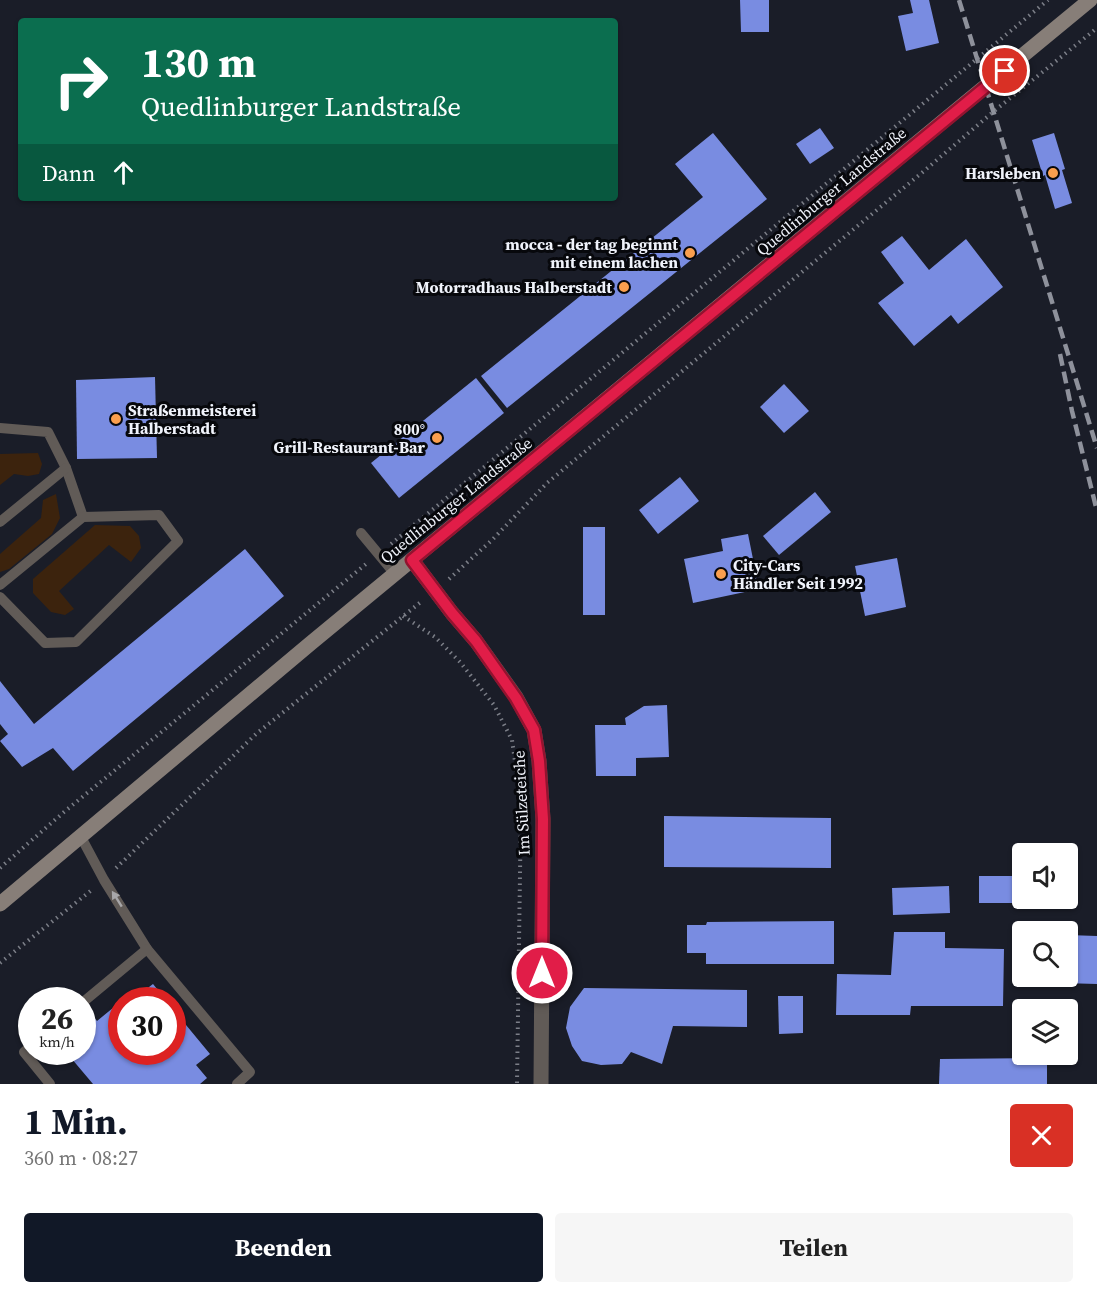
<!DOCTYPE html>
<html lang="de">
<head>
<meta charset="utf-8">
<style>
  :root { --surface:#fff; --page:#f6f6f6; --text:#222; --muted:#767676; --accent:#111827 }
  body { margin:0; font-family:"Source Serif 4",serif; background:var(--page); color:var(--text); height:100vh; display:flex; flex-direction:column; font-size:22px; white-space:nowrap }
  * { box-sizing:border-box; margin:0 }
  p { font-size:20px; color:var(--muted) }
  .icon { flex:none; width:33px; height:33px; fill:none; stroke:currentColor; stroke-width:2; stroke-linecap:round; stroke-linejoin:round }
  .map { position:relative; height:1084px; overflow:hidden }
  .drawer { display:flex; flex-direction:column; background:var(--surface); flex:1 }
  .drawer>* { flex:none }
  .hud { position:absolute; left:18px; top:18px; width:600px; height:183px; border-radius:6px; box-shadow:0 2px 4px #0004; background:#0b6e4f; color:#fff; overflow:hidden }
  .buttons { position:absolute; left:1012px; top:843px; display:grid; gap:12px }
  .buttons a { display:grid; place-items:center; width:66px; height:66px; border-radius:6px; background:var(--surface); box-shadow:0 2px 4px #0004; font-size:30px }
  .speed { position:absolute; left:18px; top:987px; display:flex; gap:12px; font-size:30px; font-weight:700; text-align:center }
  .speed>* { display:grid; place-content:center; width:78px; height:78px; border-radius:50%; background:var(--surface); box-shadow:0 2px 4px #0004; line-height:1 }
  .speed small { font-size:15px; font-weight:400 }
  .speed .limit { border:9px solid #d22; background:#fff; color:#111 }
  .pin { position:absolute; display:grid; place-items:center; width:51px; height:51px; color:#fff; margin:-26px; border:3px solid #fff; border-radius:50%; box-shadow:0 2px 6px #0007 }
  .me { position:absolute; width:66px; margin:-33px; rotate:0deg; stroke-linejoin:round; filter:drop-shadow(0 0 4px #0008) }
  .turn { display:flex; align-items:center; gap:21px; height:126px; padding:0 24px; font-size:27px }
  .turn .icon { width:78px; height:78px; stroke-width:2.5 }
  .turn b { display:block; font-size:42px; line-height:51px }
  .then { display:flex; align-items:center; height:57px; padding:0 24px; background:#0003; gap:12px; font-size:22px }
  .round { display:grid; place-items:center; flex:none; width:63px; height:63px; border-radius:6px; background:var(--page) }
  .overview { display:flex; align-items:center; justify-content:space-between; height:102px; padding:0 24px }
  h1 { font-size:36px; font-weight:700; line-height:45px; color:var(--accent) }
  .button { display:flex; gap:12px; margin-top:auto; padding:12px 24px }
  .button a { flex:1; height:69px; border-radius:6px; background:var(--accent); color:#fff; font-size:24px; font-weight:700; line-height:69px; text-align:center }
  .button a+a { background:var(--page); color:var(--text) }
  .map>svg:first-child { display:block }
  .green { fill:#3c230d }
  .building { fill:#798ce1 }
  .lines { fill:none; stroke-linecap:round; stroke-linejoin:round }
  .path { stroke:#7c7f88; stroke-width:4; stroke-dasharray:1.5 4.5; stroke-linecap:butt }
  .service { stroke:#615b57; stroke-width:10 }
  .minor { stroke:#615b57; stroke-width:15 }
  .secondary { stroke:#877e78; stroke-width:15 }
  .rail { stroke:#8e919b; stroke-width:4.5; stroke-dasharray:12 6; stroke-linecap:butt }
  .oneway { fill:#a8a7a9 }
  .route-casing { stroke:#92132f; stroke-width:15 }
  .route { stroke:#e11d48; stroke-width:10 }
  .poi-dot { fill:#fa9f4e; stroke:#07080c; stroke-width:2 }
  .labels { text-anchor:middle; stroke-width:6; stroke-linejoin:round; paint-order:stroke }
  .poi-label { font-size:16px; font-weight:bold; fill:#f0f3fb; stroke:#07080c; text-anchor:end }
  .street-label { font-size:16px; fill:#f0f3fb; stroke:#07080c }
</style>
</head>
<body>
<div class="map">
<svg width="1097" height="1084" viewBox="0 0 1097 1084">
  <rect width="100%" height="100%" fill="#1a1d28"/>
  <g class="green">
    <path d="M38 453 42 464 39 474 28 476 14 474 0 485V454Z"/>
    <path d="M56 494 60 518 52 534 9 569 0 572V554L41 518 43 500Z"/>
    <path d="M95 525 130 526 139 536 141 548 131 562 109 545 59 591 74 609 65 615 51 612 33 593V579Z"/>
  </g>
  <g class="building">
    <path d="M740 0H769V32H741Z"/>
    <path d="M910 0H929L939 43 906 51 898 16 913 13Z"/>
    <path d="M820 128 834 148 810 164 796 144Z"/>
    <path d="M713 133 767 199 507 408 481 376 703 197 675 164Z"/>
    <path d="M1054 133 1065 169 1062 170 1072 203 1055 209 1045 175 1043 176 1032 140Z"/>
    <path d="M902 236 929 270 966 239 1003 287 958 324 951 315 914 346 878 303 904 283 881 252Z"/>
    <path d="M155 377 157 458 77 459 76 380Z"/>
    <path d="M476 378 504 413 399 498 371 463Z"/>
    <path d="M784 384 809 411 784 433 760 407Z"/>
    <path d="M680 477 699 501 658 534 639 510Z"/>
    <path d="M815 492 831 512 779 555 763 536Z"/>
    <rect x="583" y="527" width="22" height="88"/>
    <path d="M748 534 759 589 693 603 684 559 723 551 721 539Z"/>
    <path d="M245 549 284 596 73 771 53 748 22 767 0 741 8 734 0 724V681L34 724Z"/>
    <path d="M897 558 906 607 865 616 855 566Z"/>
    <path d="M667 705 669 757 636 758V776H596L595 725H626L625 718 644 706Z"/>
    <path d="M664 816 831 818V868L664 867Z"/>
    <path d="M979 876H1022L1021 903H979Z"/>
    <path d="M949 886 950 913 893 915 892 888Z"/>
    <path d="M834 921V964H706V953H687V925H706L707 922Z"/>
    <path d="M894 932H945V948L1004 949 1003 1006H911L910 1015H836L837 974 891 975Z"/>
    <path d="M1068 935 1097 936V984L1027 982V976H1068Z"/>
    <path d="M153 984 166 1000H132Z"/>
    <path d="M584 988 747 990V1027L673 1026 662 1064 631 1052 622 1064 601 1065 582 1061 572 1046 566 1028 570 1007Z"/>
    <path d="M778 996H803V1033L779 1034Z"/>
    <path d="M82 1003 97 1021 119 1003 122 1006V1052H172V1008L210 1054 196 1065 207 1078 200 1084H93L66 1052H82Z"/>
    <path d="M1047 1058V1084H939L940 1059Z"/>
  </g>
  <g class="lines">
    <g class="path">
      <path d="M391 544 1048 0"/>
      <path d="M449 579 493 539 547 483 924 171 993 112 1097 28"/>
      <path d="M403 616 435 637 460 662 494 705 512 740 521 804 517 1084"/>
      <path d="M0 868 64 812 366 564"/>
      <path d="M116 868 256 734 422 601"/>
      <path d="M0 963 93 889"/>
    </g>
    <g class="service">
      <path d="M0 428 48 432 66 468 83 517"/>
      <path d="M0 522 66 468"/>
      <path d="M361 533 395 574"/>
      <path d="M0 585 83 517 159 515 178 541 76 642 45 643 0 597"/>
      <path d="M81 837 104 880 147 949 250 1072 237 1084"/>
      <path d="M82 1003 147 949"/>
      <path d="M32 1045 24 1052 50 1084"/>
    </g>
    <path class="minor" d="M412 560 452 613 476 641 516 697 534 730 539 761 543 819 541 1084"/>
    <path class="secondary" d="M0 904 311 643 1090 0"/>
    <g class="rail">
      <path d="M959 0 1097 448"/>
      <path d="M1060 354 1072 411 1097 511"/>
    </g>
  </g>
  <defs><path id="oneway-solid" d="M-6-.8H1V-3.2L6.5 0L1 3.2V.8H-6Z" transform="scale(1.5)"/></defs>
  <use class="oneway" href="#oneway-solid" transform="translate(117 899) rotate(-122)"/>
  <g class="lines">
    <defs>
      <path id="route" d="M542 973 543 819 539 761 534 730 516 698 476 641 452 613 412 560 1005 71"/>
    </defs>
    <use href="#route" class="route-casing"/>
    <use href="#route" class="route"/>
  </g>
  <g class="poi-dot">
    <circle cx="1053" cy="173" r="6"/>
    <circle cx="690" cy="253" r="6"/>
    <circle cx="624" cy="287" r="6"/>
    <circle cx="116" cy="419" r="6"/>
    <circle cx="437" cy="438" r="6"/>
    <circle cx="721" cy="574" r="6"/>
  </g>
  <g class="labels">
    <g class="poi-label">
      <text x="1041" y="179">Harsleben</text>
      <text x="678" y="250">mocca - der tag beginnt<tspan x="678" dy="18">mit einem lachen</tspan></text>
      <text x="612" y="293">Motorradhaus Halberstadt</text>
      <text x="128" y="416" text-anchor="start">Straßenmeisterei<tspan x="128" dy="18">Halberstadt</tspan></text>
      <text x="425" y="435">800°<tspan x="425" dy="18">Grill-Restaurant-Bar</tspan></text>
      <text x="733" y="571" text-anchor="start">City-Cars<tspan x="733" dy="18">Händler Seit 1992</tspan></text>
    </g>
    <g class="street-label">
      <text transform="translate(831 191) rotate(-40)" y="6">Quedlinburger Landstraße</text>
      <text transform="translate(456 500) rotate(-39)" y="6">Quedlinburger Landstraße</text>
      <text transform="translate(521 803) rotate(-93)" y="6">Im Sülzeteiche</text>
    </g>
  </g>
</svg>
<div class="buttons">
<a><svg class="icon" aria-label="sound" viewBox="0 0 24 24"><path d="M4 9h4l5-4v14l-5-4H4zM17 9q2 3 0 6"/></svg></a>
<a><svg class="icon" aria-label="search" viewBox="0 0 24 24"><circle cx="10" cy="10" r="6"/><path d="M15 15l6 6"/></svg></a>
<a><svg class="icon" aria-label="layers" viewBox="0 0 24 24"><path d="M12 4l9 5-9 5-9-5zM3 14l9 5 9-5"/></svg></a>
</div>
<div class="speed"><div>26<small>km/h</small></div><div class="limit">30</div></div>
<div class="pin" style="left:1005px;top:71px;background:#d93025"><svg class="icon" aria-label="arrive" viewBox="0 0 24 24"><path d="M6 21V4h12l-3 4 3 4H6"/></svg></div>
<svg class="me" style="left:542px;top:973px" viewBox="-20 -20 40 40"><circle r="17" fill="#e11d48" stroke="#fff" stroke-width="3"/><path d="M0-11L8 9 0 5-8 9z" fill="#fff"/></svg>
<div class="hud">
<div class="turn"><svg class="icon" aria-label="right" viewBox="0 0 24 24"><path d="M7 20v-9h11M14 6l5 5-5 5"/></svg><div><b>130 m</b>Quedlinburger Landstraße</div></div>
<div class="then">Dann<svg class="icon" aria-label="ahead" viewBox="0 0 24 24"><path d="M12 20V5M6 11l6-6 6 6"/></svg></div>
</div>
</div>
<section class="drawer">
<div class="overview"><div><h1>1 Min.</h1><p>360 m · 08:27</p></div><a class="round" style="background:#d93025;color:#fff"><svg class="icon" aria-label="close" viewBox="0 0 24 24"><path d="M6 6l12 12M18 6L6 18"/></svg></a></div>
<div class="button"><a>Beenden</a><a>Teilen</a></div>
</section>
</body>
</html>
